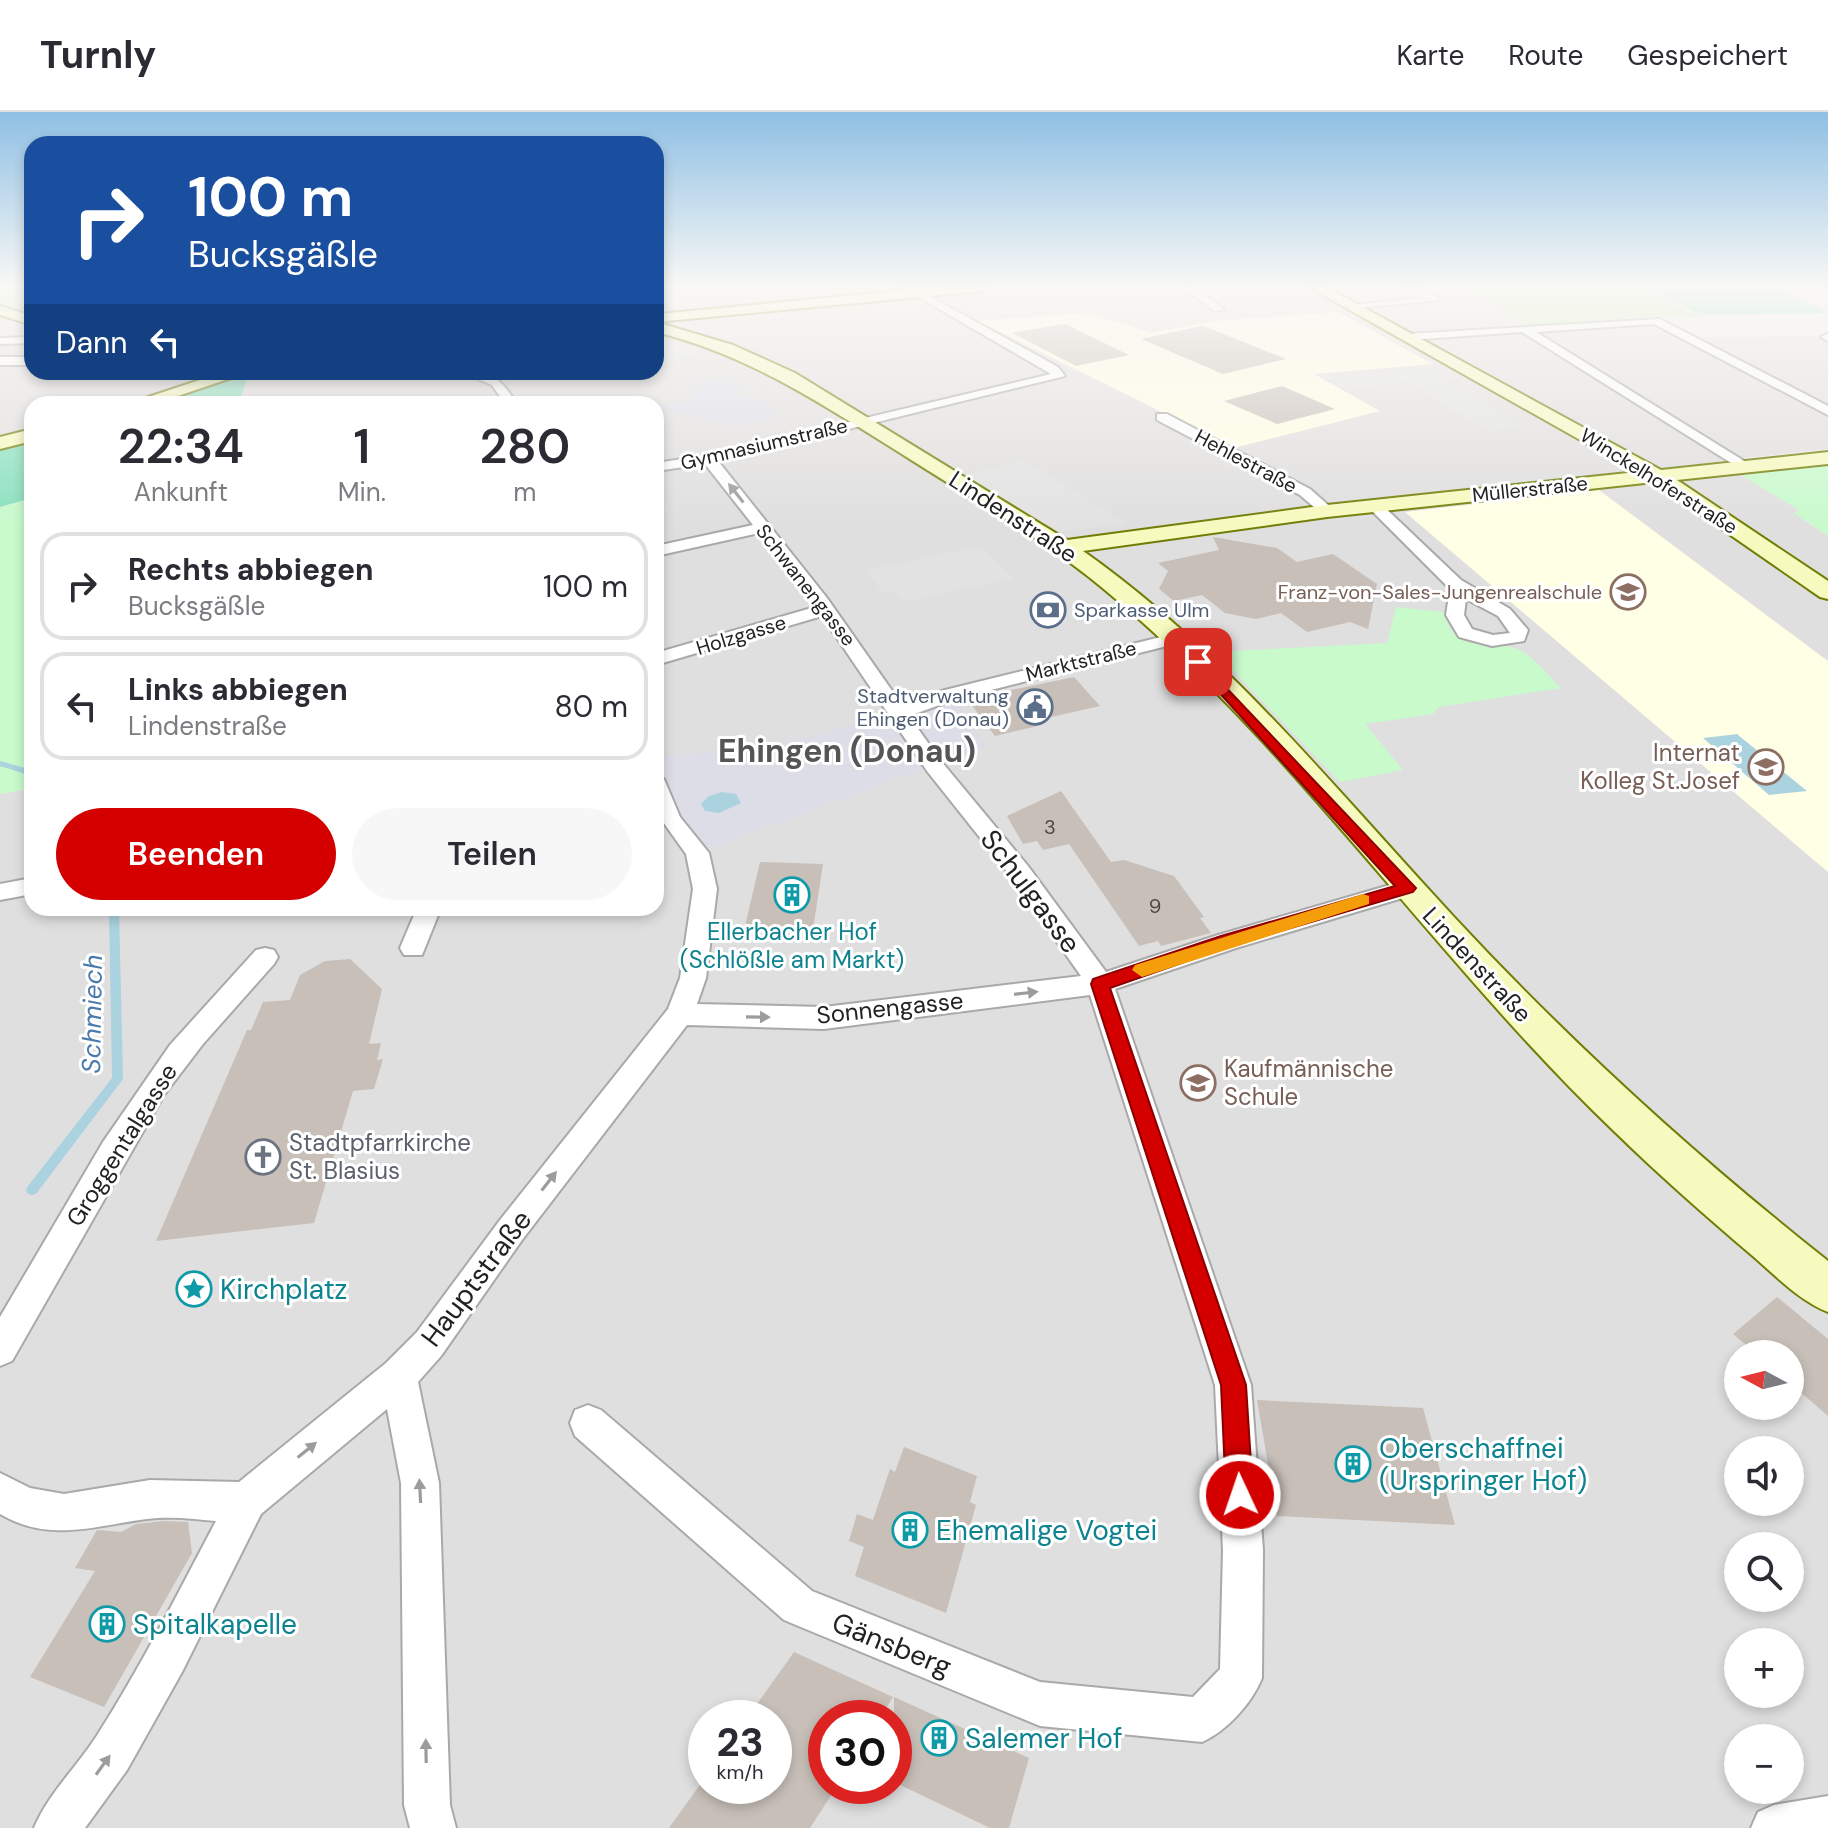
<!DOCTYPE html>
<html lang="de">
<head>
<meta charset="utf-8">
<style>
  :root { --surface:#fff; --page:#f7f7f7; --text:#2b2b33; --muted:#7c7c81; --line:#e1e1e2; --accent:#d40000 }
  body { margin:0; font-family:"DM Sans",sans-serif; background:var(--page); color:var(--text); height:100vh; display:flex; flex-direction:column; font-size:30px; white-space:nowrap }
  * { box-sizing:border-box; margin:0 }
  p { font-size:26px; color:var(--muted) }
  .icon { flex:none; width:44px; height:44px; fill:none; stroke:currentColor; stroke-width:2; stroke-linecap:round; stroke-linejoin:round }
  .map { position:relative; flex:1; overflow:hidden }
  .side { position:absolute; left:24px; top:284px; width:640px; height:520px; display:flex; flex-direction:column; background:var(--surface); border-radius:24px; box-shadow:0 4px 12px #0003 }
  .side>* { flex:none }
  .guide { position:absolute; left:24px; top:24px; width:640px; height:244px; border-radius:24px; box-shadow:0 4px 12px #0003; background:#1a4fa0; color:#fff; overflow:hidden }
  .needle { width:52px; rotate:277deg }
  .buttons { position:absolute; left:1724px; top:1228px; display:grid; gap:16px }
  .buttons a { display:grid; place-items:center; width:80px; height:80px; border-radius:50%; background:var(--surface); box-shadow:0 4px 12px #0003; font-size:40px }
  .speed { position:absolute; left:688px; top:1588px; display:flex; gap:16px; font-size:40px; font-weight:700; text-align:center }
  .speed>* { display:grid; place-content:center; width:104px; height:104px; border-radius:50%; background:var(--surface); box-shadow:0 4px 12px #0003; line-height:1 }
  .speed small { font-size:20px; font-weight:400 }
  .speed .limit { border:12px solid #d22; background:#fff; color:#111 }
  .pin { position:absolute; display:grid; place-items:center; width:68px; height:68px; color:#fff; margin:-34px; border-radius:16px; box-shadow:0 4px 12px #0006 }
  .me { position:absolute; width:88px; margin:-44px; rotate:357deg; stroke-linejoin:round; filter:drop-shadow(0 0 6px #0008) }
  .turn { display:flex; align-items:center; gap:28px; height:168px; padding:0 32px; font-size:36px }
  .turn .icon { width:104px; height:104px; stroke-width:2.5 }
  .turn b { display:block; font-size:56px; line-height:68px }
  .then { display:flex; align-items:center; height:76px; padding:0 32px; background:#0003; gap:16px; font-size:30px }
  .eta { display:flex; justify-content:space-evenly; align-items:center; height:136px; text-align:center }
  .eta b { font-size:48px; font-weight:600; line-height:56px }
  .cta { display:flex; gap:16px; margin-top:auto; padding:16px 32px }
  .cta a { flex:1; height:92px; border-radius:48px; background:var(--accent); color:#fff; font-size:32px; font-weight:600; line-height:92px; text-align:center }
  .cta a+a { background:var(--page); color:var(--text) }
  ul { padding:0; list-style:none }
  li { display:flex; align-items:center; gap:24px; height:108px; margin:0 16px 12px; padding:0 16px; border:4px solid var(--line); border-radius:24px }
  li div { flex:1 }
  li b { display:block; font-size:30px }
  li em { font-style:normal }
  header { display:flex; align-items:center; gap:48px; box-sizing:border-box; height:112px; padding:0 40px; background:var(--surface); border-bottom:2px solid var(--line) }
  header strong { font-size:38px }
  nav { display:flex; gap:44px; margin-inline-start:auto; font-size:28px }
  .map>svg:first-child { display:block }
  .residential { fill:#e0dfdf; fill-rule:evenodd }
  .education { fill:#ffffe5 }
  .grass { fill:#cdebb0 }
  .park { fill:#c8facc }
  .pitch { fill:#88e0be }
  .parking { fill:#e2e2e2 }
  .plaza { fill:#dddde8 }
  .water { fill:#aad3df }
  .lines { fill:none; stroke-linecap:round; stroke-linejoin:round }
  .stream { fill:#aad3df; fill-rule:evenodd }
  .building { fill:#c7bfb8 }
  .street-casing { stroke:#a9a9a9; stroke-width:4 }
  .secondary-casing { stroke:#707d05; stroke-width:4 }
  .street { fill:#fff; fill-rule:evenodd }
  .secondary { fill:#f7fabf; fill-rule:evenodd }
  .oneway { fill:#9c9c9c }
  .route { fill:#d40000; stroke:#8a0000; stroke-width:2 }
  .slow { fill:#f59e0b }
  .labels { text-anchor:middle; stroke-width:6; stroke-linejoin:round; paint-order:stroke }
  .far-street-label { font-size:20px; fill:#222; stroke:#fff }
  .far-education-label { font-size:20px; fill:#785e54; stroke:#fff; text-anchor:end }
  .far-service-label { font-size:20px; fill:#4e5e75; stroke:#fff; text-anchor:start }
  .number-label { font-size:20px; fill:#4b4948 }
  .street-label { font-size:24px; fill:#222; stroke:#fff }
  .education-label { font-size:24px; fill:#785e54; stroke:#fff; text-anchor:end }
  .culture-label { font-size:24px; fill:#0d838f; stroke:#fff }
  .worship-label { font-size:24px; fill:#5b616d; stroke:#fff; text-anchor:start }
  .water-label { font-size:26px; font-style:italic; fill:#4a7aab; stroke:#fff }
  .near-street-label { font-size:28px; fill:#222; stroke:#fff }
  .near-culture-label { font-size:28px; fill:#0d838f; stroke:#fff; text-anchor:start }
  .district-label { font-size:32px; font-weight:bold; fill:#555; stroke:#fff }
</style>
</head>
<body>
<header>
<strong>Turnly</strong>
<nav><a>Karte</a><a>Route</a><a>Gespeichert</a></nav>
</header>
<div class="map">
<svg width="1828" height="1716" viewBox="0 0 1828 1716">
  <rect width="100%" height="100%" fill="#f2efe9"/>
  <g class="residential">
    <path d="M656 175H1465L1536 216 1656 209 1687 225 1828 224V337L1718 349 1800 398 1794 401 1828 424V1716H0V682L32 676V796H656V292H238L250 260H656ZM1738 1242H1790V1294H1738ZM1738 1338H1790V1390H1738ZM1738 1434H1790V1486H1738ZM1738 1530H1790V1582H1738ZM706 1606H774V1674H706ZM826 1606H894V1674H826ZM1738 1626H1790V1678H1738Z"/>
    <path d="M32 191V260H241L136 292H32V323L0 331V202Z"/>
  </g>
  <g class="education">
    <path d="M1338 200 1433 252 1314 262 1380 299 1234 336 978 209 1088 201 1151 221 1215 209Z"/>
    <path d="M1599 378 1828 549V760L1405 400Z"/>
  </g>
  <g class="grass">
    <path d="M0 175H32V191L12 197 0 189Z"/>
    <path d="M1465 175H1642L1700 205H1649L1530 213Z"/>
  </g>
  <g class="park">
    <path d="M1828 346V424L1794 401 1799 398 1729 356Z"/>
    <path d="M32 386V676L0 682V395Z"/>
    <path d="M1396 495 1444 500C1454 542 1483 528 1514 536 1530 539 1549 565 1561 576L1439 595 1433 602 1365 612 1403 658 1340 670 1215 540 1387 531Z"/>
  </g>
  <g class="pitch">
    <path d="M1646 175H1774L1828 201 1701 203Z"/>
    <path d="M241 260H250L238 292H136Z"/>
    <path d="M32 323V386L0 395V331Z"/>
  </g>
  <g class="parking">
    <path d="M656 226 711 235 656 256Z"/>
    <path d="M1440 257 1457 266 1444 268V271H1450L1527 316 1489 320 1408 270 1344 276 1324 265Z"/>
    <path d="M1025 348 1126 412 1064 419 1047 416 964 363Z"/>
    <path d="M981 434 1014 467 903 490 894 479 883 481 865 458Z"/>
  </g>
  <g class="plaza">
    <path d="M733 265 745 274 734 279 760 289 782 304 736 315 673 300 656 301V292L692 290V271Z"/>
    <path d="M952 582 985 634 697 741 656 672V646L773 634 898 601Z"/>
  </g>
  <g class="water">
    <path d="M1738 622V623L1807 679 1769 683 1703 626Z"/>
    <path d="M722 680 736 682 741 691 719 701 705 699 701 692 709 684Z"/>
  </g>
  <g class="lines">
    <g class="stream">
      <path d="M0 649 32 658V664L0 654Z"/>
      <path d="M109 796H119L123 967 36 1082 32 1083 28 1082 26 1078 28 1074 112 966Z"/>
    </g>
  </g>
  <g class="building">
    <path d="M1065 212 1129 243 1076 254 1012 221Z"/>
    <path d="M1202 214 1211 217 1286 247 1223 262 1141 227Z"/>
    <path d="M1282 274 1335 297 1277 312 1224 289Z"/>
    <path d="M1213 425 1277 436 1297 450 1333 442 1377 472 1368 517 1350 510 1307 520 1281 501 1256 507 1225 501 1202 483 1174 489 1159 477 1168 459 1158 451 1219 438Z"/>
    <path d="M1074 565 1100 594 1038 608 1042 613 995 624 967 587Z"/>
    <path d="M1061 679 1111 750 1124 748 1174 764 1204 805 1200 806 1211 821 1161 834 1158 829 1139 834 1069 732 1043 738 1037 729 1023 732 1007 704Z"/>
    <path d="M760 750 823 752 813 817 745 814Z"/>
    <path d="M350 847 382 877 369 932 381 931 377 948 383 947 374 977 353 979 314 1111 156 1129 247 918H251L263 890 290 888 300 863 325 849Z"/>
    <path d="M1777 1185 1828 1227V1304L1790 1271V1242H1757L1733 1222Z"/>
    <path d="M1257 1288 1423 1296 1455 1413 1277 1404Z"/>
    <path d="M904 1335 977 1364 970 1390 976 1393 946 1501 855 1464 864 1435 849 1429 857 1402 873 1408 890 1357 895 1360Z"/>
    <path d="M164 1409 188 1410 192 1441 104 1595 30 1565 95 1459 75 1456 97 1418 121 1420 136 1412Z"/>
    <path d="M794 1540 893 1585 880 1606H826V1674H837L810 1716H669L699 1674H774V1606H747Z"/>
    <path d="M894 1585 1029 1646 1009 1716H990L894 1670Z"/>
  </g>
  <g class="lines">
    <defs>
      <g id="street">
        <path d="M660 175H671L656 188V179Z"/>
        <path d="M901 175H913L1058 255 1065 264 718 349 827 486 902 593 945 578 1173 522 1179 523V531L959 586 909 604 941 649 1028 754 1106 860 1218 823 1407 768 1416 770 1419 776 1416 782 1236 836 1115 877 1251 1273 1263 1438 1262 1566C1252 1591 1227 1619 1202 1630L1040 1614 784 1508 575 1324 570 1311 575 1298 588 1293 601 1298 812 1479 1040 1570 1193 1585 1220 1557 1223 1438 1215 1273 1090 883 824 917 687 913 522 1128 441 1244 418 1270 439 1371 450 1693 456 1716H410L404 1693 401 1371 387 1297 261 1402 182 1560 127 1658 85 1716H34C48 1682 76 1656 96 1625 141 1555 178 1481 216 1409 192 1407 170 1404 147 1407 94 1414 49 1431 0 1402V1361L30 1376 64 1382 150 1368 239 1370 386 1251 417 1220 500 1108 668 897 680 866 693 777 686 742 656 700V665L664 667 680 705 709 741 717 777 706 866 697 892 824 895 1081 864 1012 766 927 659 822 504 656 553V541L815 495 759 421 656 444V434L753 413 705 352 656 359V351L709 343 1051 262Z"/>
        <path d="M1181 175H1193L1224 197 1215 199Z"/>
        <path d="M1407 175H1419L1440 188 1349 197 1344 194 1424 186Z"/>
        <path d="M1660 207 1828 294V303L1654 212 1536 220 1749 352 1751 355 1744 359 1522 220 1407 228 1401 225 1407 222Z"/>
        <path d="M1827 222H1828V229L1821 225Z"/>
        <path d="M32 225V231L0 232V226Z"/>
        <rect x="0" y="245" width="32" height="8"/>
        <path d="M461 260C494 260 500 266 517 292H505L492 273Z"/>
        <path d="M1157 302H1167L1310 377 1335 399 1322 402 1300 383 1157 308Z"/>
        <path d="M1370 391H1380L1461 468 1510 497 1528 518 1524 529 1492 534 1459 525 1446 503 1450 477 1370 397ZM1466 487 1498 504 1510 521 1493 523 1472 517 1464 503Z"/>
        <path d="M32 766V782L0 788V772Z"/>
        <path d="M417 796H441L422 843H404L400 836Z"/>
        <path d="M265 836 274 838 278 845 274 852 203 932 164 983 12 1249 0 1254V1205L103 1030 170 933 256 838Z"/>
        <path d="M1828 1684V1716H1751L1758 1700 1774 1693Z"/>
      </g>
      <g id="secondary">
        <path d="M939 175H990L983 179 656 210 659 202Z"/>
        <path d="M1309 175H1326L1661 358 1828 340V352L1677 368 1828 469V487L1820 485 1654 370 1327 405 1083 439C1224 538 1337 679 1454 805 1570 930 1694 1043 1828 1149V1200C1800 1189 1777 1165 1754 1145 1707 1105 1660 1064 1615 1020 1436 849 1296 636 1105 478 1043 426 972 387 905 344 824 293 749 243 656 220V210L733 233 795 261 1067 428 1327 393 1637 360Z"/>
        <path d="M0 194 32 204V213L0 203Z"/>
        <path d="M224 260H249L154 292H127Z"/>
        <path d="M32 317V329L0 337V325Z"/>
      </g>
    </defs>
    <use href="#street" class="street-casing"/>
    <use href="#secondary" class="secondary-casing"/>
    <use href="#street" class="street"/>
    <use href="#secondary" class="secondary"/>
  </g>
  <defs><path id="oneway-solid" d="M-6-.8H1V-3.2L6.5 0L1 3.2V.8H-6Z" transform="scale(2)"/></defs>
  <g class="oneway">
    <use href="#oneway-solid" transform="translate(736 381) rotate(-128)"/>
    <use href="#oneway-solid" transform="translate(1026 881) rotate(-7)"/>
    <use href="#oneway-solid" transform="translate(758 905) rotate(1)"/>
    <use href="#oneway-solid" transform="translate(549 1069) rotate(-52)"/>
    <use href="#oneway-solid" transform="translate(307 1338) rotate(-39)"/>
    <use href="#oneway-solid" transform="translate(420 1379) rotate(-93)"/>
    <use href="#oneway-solid" transform="translate(426 1639) rotate(-91)"/>
    <use href="#oneway-solid" transform="translate(103 1653) rotate(-54)"/>
  </g>
  <linearGradient id="sky" x2="0" y2="1"><stop stop-color="#8fc0e4"/><stop offset="0.42" stop-color="#f9f8f5"/><stop offset="1" stop-color="#f9f8f5" stop-opacity="0"/></linearGradient>
  <rect width="1828" height="415" fill="url(#sky)"/>
  <path class="route" d="M1198 546 1416 776 1413 780 1233 833 1110 876 1246 1273 1253 1383 1249 1393 1240 1397 1230 1393 1226 1383 1221 1273 1091 872 1093 867 1221 824 1395 774 1194 553 1192 550Z"/>
  <path class="slow" d="M1363 782 1369 784V792L1142 865 1132 858 1135 853Z"/>
  <defs>
    <symbol id="school-ring" viewBox="-11 -11 22 22"><circle r="9.5" fill="#fff" stroke="#8d6e63" stroke-width="1.5"/><path d="M0-5L7-2L0 1L-7-2ZM-4 1L0 2.5L4 1V4Q0 6-4 4Z" fill="#8d6e63"/></symbol>
    <symbol id="bank-ring" viewBox="-11 -11 22 22"><circle r="9.5" fill="#fff" stroke="#5c6f8a" stroke-width="1.5"/><path d="M-6-4H6V4H-6ZM0-2.3a2.3 2.3 0 1 0 0 4.6a2.3 2.3 0 1 0 0-4.6Z" fill="#5c6f8a"/></symbol>
    <symbol id="civic-ring" viewBox="-11 -11 22 22"><circle r="9.5" fill="#fff" stroke="#5c6f8a" stroke-width="1.5"/><path d="M-.6-6.5H3V-4.5H.6V-3L4-1V1h2V6H-6V1h2V-1L-.6-3ZM-1.2 2.5V6h2.4V2.5Z" fill="#5c6f8a"/></symbol>
    <symbol id="building-ring" viewBox="-11 -11 22 22"><circle r="9.5" fill="#fff" stroke="#0f9aa8" stroke-width="1.5"/><path d="M-4-6H4V6H1V3H-1V6H-4ZM-2.5-4.3h1.7v1.8h-1.7ZM.8-4.3h1.7v1.8H.8ZM-2.5-1h1.7V.8h-1.7ZM.8-1h1.7V.8H.8Z" fill="#0f9aa8"/></symbol>
    <symbol id="church-ring" viewBox="-11 -11 22 22"><circle r="9.5" fill="#fff" stroke="#6b7280" stroke-width="1.5"/><path d="M-1.2-6h2.4v3.5h3.3v2.4h-3.3V6h-2.4V-.1h-3.3v-2.4h3.3Z" fill="#6b7280"/></symbol>
    <symbol id="sight-ring" viewBox="-11 -11 22 22"><circle r="9.5" fill="#fff" stroke="#0f9aa8" stroke-width="1.5"/><path d="M0-6L1.8-2.2L6-1.7L2.9 1.2L3.7 5.4L0 3.3L-3.7 5.4L-2.9 1.2L-6-1.7L-1.8-2.2Z" fill="#0f9aa8"/></symbol>
  </defs>
  <g fill-rule="evenodd">
    <use href="#school-ring" x="1608" y="460" width="40" height="40"/>
    <use href="#bank-ring" x="1028" y="478" width="40" height="40"/>
    <use href="#civic-ring" x="1015" y="575" width="40" height="40"/>
    <use href="#school-ring" x="1746" y="635" width="40" height="40"/>
    <use href="#building-ring" x="772" y="763" width="40" height="40"/>
    <use href="#school-ring" x="1178" y="951" width="40" height="40"/>
    <use href="#church-ring" x="243" y="1025" width="40" height="40"/>
    <use href="#sight-ring" x="174" y="1157" width="40" height="40"/>
    <use href="#building-ring" x="1333" y="1332" width="40" height="40"/>
    <use href="#building-ring" x="890" y="1398" width="40" height="40"/>
    <use href="#building-ring" x="87" y="1492" width="40" height="40"/>
    <use href="#building-ring" x="919" y="1606" width="40" height="40"/>
  </g>
  <g class="labels">
    <g class="far-street-label">
      <text transform="translate(764 332) rotate(-13)" y="7">Gymnasiumstraße</text>
      <text transform="translate(1246 349) rotate(28)" y="7">Hehlestraße</text>
      <text transform="translate(1659 369) rotate(32)" y="7">Winckelhoferstraße</text>
      <text transform="translate(1530 377) rotate(-6)" y="7">Müllerstraße</text>
      <text transform="translate(806 473) rotate(52)" y="7">Schwanengasse</text>
      <text transform="translate(741 523) rotate(-17)" y="7">Holzgasse</text>
      <text transform="translate(1081 549) rotate(-14)" y="7">Marktstraße</text>
    </g>
    <g class="far-education-label">
      <text x="1602" y="487">Franz-von-Sales-Jungenrealschule</text>
    </g>
    <g class="far-service-label">
      <text x="1074" y="505">Sparkasse Ulm</text>
      <text x="1009" y="591" text-anchor="end">Stadtverwaltung<tspan x="1009" dy="23">Ehingen (Donau)</tspan></text>
    </g>
    <g class="number-label">
      <text x="1050" y="722">3</text>
      <text x="1155" y="801">9</text>
    </g>
    <g class="street-label">
      <text transform="translate(1013 405) rotate(33)" y="8">Lindenstraße</text>
      <text transform="translate(1477 853) rotate(47)" y="8">Lindenstraße</text>
      <text transform="translate(890 896) rotate(-6)" y="8">Sonnengasse</text>
      <text transform="translate(122 1033) rotate(-58)" y="8">Groggentalgasse</text>
    </g>
    <g class="education-label">
      <text x="1740" y="649">Internat<tspan x="1740" dy="28">Kolleg St.Josef</tspan></text>
      <text x="1224" y="965" text-anchor="start">Kaufmännische<tspan x="1224" dy="28">Schule</tspan></text>
    </g>
    <g class="culture-label">
      <text x="792" y="828">Ellerbacher Hof<tspan x="792" dy="28">(Schlößle am Markt)</tspan></text>
    </g>
    <g class="worship-label">
      <text x="289" y="1039">Stadtpfarrkirche<tspan x="289" dy="28">St. Blasius</tspan></text>
    </g>
    <g class="water-label">
      <text transform="translate(92 902) rotate(-89)" y="9">Schmiech</text>
    </g>
    <g class="near-street-label">
      <text transform="translate(1031 779) rotate(53)" y="10">Schulgasse</text>
      <text transform="translate(476 1166) rotate(-53)" y="10">Hauptstraße</text>
      <text transform="translate(892 1532) rotate(22)" y="10">Gänsberg</text>
    </g>
    <g class="near-culture-label">
      <text x="220" y="1187">Kirchplatz</text>
      <text x="1379" y="1346">Oberschaffnei<tspan x="1379" dy="32">(Urspringer Hof)</tspan></text>
      <text x="936" y="1428">Ehemalige Vogtei</text>
      <text x="133" y="1522">Spitalkapelle</text>
      <text x="965" y="1636">Salemer Hof</text>
    </g>
    <g class="district-label">
      <text x="847" y="650">Ehingen (Donau)</text>
    </g>
  </g>
</svg>
<div class="buttons">
<a><svg class="needle" viewBox="-14 -14 28 28"><path d="M0-13l5 13h-10z" fill="#e53935"/><path d="M0 13l5-13h-10z" fill="#7c7c81"/></svg></a>
<a><svg class="icon" aria-label="sound" viewBox="0 0 24 24"><path d="M4 9h4l5-4v14l-5-4H4zM17 9q2 3 0 6"/></svg></a>
<a><svg class="icon" aria-label="search" viewBox="0 0 24 24"><circle cx="10" cy="10" r="6"/><path d="M15 15l6 6"/></svg></a>
<a>+</a>
<a>−</a>
</div>
<div class="speed"><div>23<small>km/h</small></div><div class="limit">30</div></div>
<div class="pin" style="left:1198px;top:550px;background:#d93025"><svg class="icon" aria-label="arrive" viewBox="0 0 24 24"><path d="M6 21V4h12l-3 4 3 4H6"/></svg></div>
<svg class="me" style="left:1240px;top:1383px" viewBox="-20 -20 40 40"><circle r="17" fill="#d40000" stroke="#fff" stroke-width="3"/><path d="M0-11L8 9 0 5-8 9z" fill="#fff"/></svg>
<div class="guide">
<div class="turn"><svg class="icon" aria-label="right" viewBox="0 0 24 24"><path d="M7 20v-9h11M14 6l5 5-5 5"/></svg><div><b>100 m</b>Bucksgäßle</div></div>
<div class="then">Dann<svg class="icon" aria-label="left" viewBox="0 0 24 24"><path d="M17 20v-9H6M10 6l-5 5 5 5"/></svg></div>
</div>
<section class="side">
<div class="eta">
<div><b>22:34</b><p>Ankunft</p></div>
<div><b>1</b><p>Min.</p></div>
<div><b>280</b><p>m</p></div>
</div>
<ul>
<li><svg class="icon" aria-label="right" viewBox="0 0 24 24"><path d="M7 20v-9h11M14 6l5 5-5 5"/></svg><div><b>Rechts abbiegen</b><p>Bucksgäßle</p></div><em>100 m</em></li>
<li><svg class="icon" aria-label="left" viewBox="0 0 24 24"><path d="M17 20v-9H6M10 6l-5 5 5 5"/></svg><div><b>Links abbiegen</b><p>Lindenstraße</p></div><em>80 m</em></li>
</ul>
<div class="cta"><a>Beenden</a><a>Teilen</a></div>
</section>
</div>
</body>
</html>
